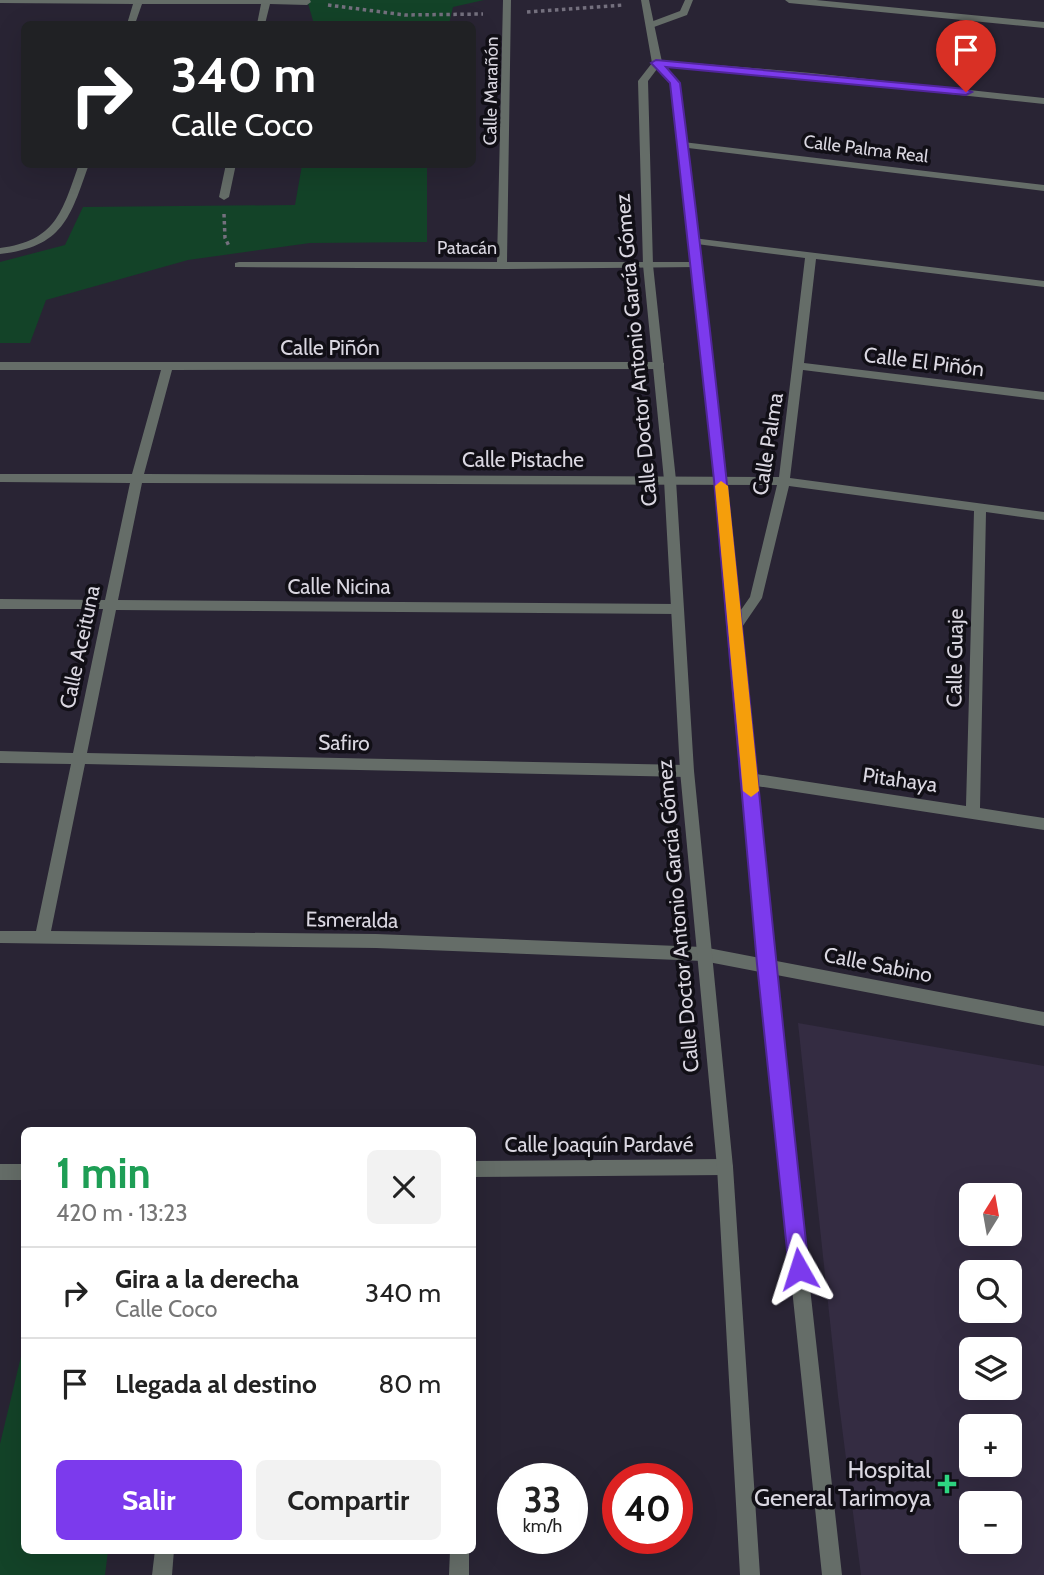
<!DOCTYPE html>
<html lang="es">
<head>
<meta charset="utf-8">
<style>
  :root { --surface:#fff; --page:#f2f2f2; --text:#222; --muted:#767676; --line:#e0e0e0; --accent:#7c3aed }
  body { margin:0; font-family:Cabin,sans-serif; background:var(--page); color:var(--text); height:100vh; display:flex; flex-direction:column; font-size:26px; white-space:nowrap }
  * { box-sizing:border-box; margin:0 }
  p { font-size:23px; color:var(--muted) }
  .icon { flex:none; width:38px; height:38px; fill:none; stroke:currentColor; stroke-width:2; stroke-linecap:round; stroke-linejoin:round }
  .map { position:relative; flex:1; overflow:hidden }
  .panel { position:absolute; left:21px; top:1127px; width:455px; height:427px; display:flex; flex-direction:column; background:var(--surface); border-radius:10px; box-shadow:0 7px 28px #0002 }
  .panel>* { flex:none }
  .hud { position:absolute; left:21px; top:21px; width:455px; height:147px; border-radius:10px; box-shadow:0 7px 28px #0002; background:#202124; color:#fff; overflow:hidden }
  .needle { width:46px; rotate:11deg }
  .controls { position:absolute; left:959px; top:1183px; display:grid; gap:14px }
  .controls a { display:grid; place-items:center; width:63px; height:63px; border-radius:10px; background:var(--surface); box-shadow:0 7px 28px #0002; font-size:35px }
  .speed { position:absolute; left:497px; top:1463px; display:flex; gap:14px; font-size:35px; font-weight:700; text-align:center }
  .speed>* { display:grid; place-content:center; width:91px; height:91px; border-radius:50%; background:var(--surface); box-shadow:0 7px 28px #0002; line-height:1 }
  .speed small { font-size:18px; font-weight:400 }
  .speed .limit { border:10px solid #d22; background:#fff; color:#111 }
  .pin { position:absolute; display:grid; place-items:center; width:60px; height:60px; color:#fff; margin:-72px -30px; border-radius:50% 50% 50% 0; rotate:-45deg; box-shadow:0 0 7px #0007 }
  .pin .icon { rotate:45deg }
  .me { position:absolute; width:77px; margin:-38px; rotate:354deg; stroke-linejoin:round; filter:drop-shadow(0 0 5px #0008) }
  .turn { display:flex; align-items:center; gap:24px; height:147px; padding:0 35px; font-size:32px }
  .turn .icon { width:91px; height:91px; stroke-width:2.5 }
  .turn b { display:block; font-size:49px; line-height:60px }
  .round { display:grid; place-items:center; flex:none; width:74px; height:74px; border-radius:10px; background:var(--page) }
  .overview { display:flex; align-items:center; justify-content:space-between; height:119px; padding:0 35px }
  h1 { font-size:42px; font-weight:800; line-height:52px; color:#1e9e55 }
  .action { display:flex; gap:14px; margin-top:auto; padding:14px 35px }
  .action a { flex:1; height:80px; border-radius:10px; background:var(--accent); color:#fff; font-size:28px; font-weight:800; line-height:80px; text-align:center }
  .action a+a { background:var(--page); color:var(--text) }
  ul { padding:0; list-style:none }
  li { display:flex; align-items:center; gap:21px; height:91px; padding:0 35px; border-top:2px solid var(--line) }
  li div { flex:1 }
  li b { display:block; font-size:26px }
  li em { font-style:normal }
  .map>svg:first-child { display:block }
  .built { fill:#342c42; fill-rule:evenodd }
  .green { fill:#134328 }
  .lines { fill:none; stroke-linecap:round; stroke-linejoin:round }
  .path { stroke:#74707e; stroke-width:3.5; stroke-dasharray:3.5 3.5; stroke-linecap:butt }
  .minor { fill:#656d68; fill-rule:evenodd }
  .tertiary { fill:#656d68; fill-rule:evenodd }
  .route { fill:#7c3aed; stroke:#51269a; stroke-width:2 }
  .slow { fill:#f59e0b }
  .poi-dot { fill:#2fd883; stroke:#110f16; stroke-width:2.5 }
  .labels { text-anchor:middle; stroke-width:7; stroke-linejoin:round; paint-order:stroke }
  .far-street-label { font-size:18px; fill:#dad7e1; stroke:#110f16 }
  .street-label { font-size:21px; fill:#dad7e1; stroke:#110f16 }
  .near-poi-label { font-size:24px; fill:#dad7e1; stroke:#110f16; text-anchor:end }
</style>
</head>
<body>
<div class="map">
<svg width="1044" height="1575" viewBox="0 0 1044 1575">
  <rect width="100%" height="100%" fill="#292434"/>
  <path class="built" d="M798 1023 1044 1066V1575H861L838 1396ZM971 1195H1010V1234H971ZM971 1272H1010V1311H971ZM971 1349H1010V1388H971ZM971 1426H1010V1465H971ZM971 1503H1010V1542H971Z"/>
  <g class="green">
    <path d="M307 0H484L453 7 449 24H314Z"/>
    <path d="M302 165H427V242L310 243 188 260 46 300 30 343H0V262L65 245 83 207 295 205Z"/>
    <path d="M24 1344V1550L108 1551 105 1575H0V1444Z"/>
  </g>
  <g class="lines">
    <g class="path">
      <path d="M328 5 405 15 483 14"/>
      <path d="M527 12 623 5"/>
      <path d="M224 214 225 238 229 246"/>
    </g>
    <g class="minor">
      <path d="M0 0H310L311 2 307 5 270 4 265 24H257L261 4H142L135 24H127L133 4 0 3Z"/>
      <path d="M503 0H511L507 262H695L699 263V267L502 269 235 267V263L239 262H497Z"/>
      <path d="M685 0H693L687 15 654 27H648V23L680 11Z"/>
      <path d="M785 0H816L1044 22V28L789 3Z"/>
      <path d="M657 60 811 73 1044 98V104L811 79 654 65V61Z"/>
      <path d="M683 142 1044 185V191L680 147V143Z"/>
      <path d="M79 164H89C70 218 63 247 0 254V248C56 241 62 212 79 164Z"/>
      <path d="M226 164H236L229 197 224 200 219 197Z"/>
      <path d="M693 238 1044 281V287L816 259 804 363 1044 392V400L803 370 790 478 1044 512V520L986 512 980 808 1044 818V830L750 785 745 783 743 779 745 775 750 773 966 806 974 511 789 486 762 598 738 633 733 635 727 630 750 597 777 485 142 483 118 600 677 604 683 609 677 614 116 610 87 753 687 765 692 767 694 771 692 775 687 777 85 764 51 931 376 934 703 947 1044 1012V1026L703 961 376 948 0 943V931H36L71 764 0 763V751L73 753 103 609H0V599L105 600 130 483 0 482V474H132L161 370H0V362H660L664 363V369L172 370 144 474 779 477 805 258 689 243V239Z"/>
      <path d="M725 1159 731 1161 733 1167 731 1173 725 1175 472 1177V1161Z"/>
      <rect x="0" y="1164" width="24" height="16"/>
      <path d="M155 1550H174L172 1575H152Z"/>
      <path d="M450 1550H469V1575H449Z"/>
    </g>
    <path class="tertiary" d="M641 0H649L662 62 680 83 688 145 727 480 774 964 842 1575H822L758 964 715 480 670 84 657 69 648 81 653 265 676 480 694 771 733 1167 760 1575H740L717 1167 680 771 664 480 643 265 638 81 652 63Z"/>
  </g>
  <path class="route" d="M656 60 966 89 972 92 966 95 666 67 680 83C731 477 765 874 809 1269L806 1276 799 1279 792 1276 789 1269 757 964 714 480 677 145 670 83 651 63Z"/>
  <path class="slow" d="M721 481 728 486 759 791 751 797 743 791 715 486Z"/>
  <path class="poi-dot" d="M943.5 1473.5h7v7h7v7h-7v7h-7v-7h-7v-7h7z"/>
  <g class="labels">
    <g class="far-street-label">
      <text transform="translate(491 91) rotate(-89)" y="6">Calle Marañón</text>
      <text transform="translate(866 149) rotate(7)" y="6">Calle Palma Real</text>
      <text x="467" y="254">Patacán</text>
    </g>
    <g class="street-label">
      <text x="330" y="355">Calle Piñón</text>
      <text transform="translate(636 350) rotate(-95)" y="7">Calle Doctor Antonio García Gómez</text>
      <text transform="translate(924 362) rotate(7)" y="7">Calle El Piñón</text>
      <text transform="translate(768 444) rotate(-81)" y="7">Calle Palma</text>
      <text x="523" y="467">Calle Pistache</text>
      <text x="339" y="594">Calle Nicina</text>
      <text transform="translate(80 647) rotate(-78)" y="7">Calle Aceituna</text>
      <text transform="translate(955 658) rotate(-89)" y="7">Calle Guaje</text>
      <text transform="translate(344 743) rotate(1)" y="7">Safiro</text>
      <text transform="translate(900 780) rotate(8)" y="7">Pitahaya</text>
      <text transform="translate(678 916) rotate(-95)" y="7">Calle Doctor Antonio García Gómez</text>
      <text transform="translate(352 920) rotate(1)" y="7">Esmeralda</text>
      <text transform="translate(878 965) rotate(11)" y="7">Calle Sabino</text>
      <text x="599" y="1152">Calle Joaquín Pardavé</text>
    </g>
    <g class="near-poi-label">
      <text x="931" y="1478">Hospital<tspan x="931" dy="28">General Tarimoya</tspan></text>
    </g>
  </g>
</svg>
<div class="controls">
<a><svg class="needle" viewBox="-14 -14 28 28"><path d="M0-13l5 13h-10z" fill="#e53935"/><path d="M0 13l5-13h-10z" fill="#767676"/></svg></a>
<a><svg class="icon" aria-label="search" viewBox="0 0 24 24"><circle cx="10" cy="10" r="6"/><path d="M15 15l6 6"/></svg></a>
<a><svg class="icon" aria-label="layers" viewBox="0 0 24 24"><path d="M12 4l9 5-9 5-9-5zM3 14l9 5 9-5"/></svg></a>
<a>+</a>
<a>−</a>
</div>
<div class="speed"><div>33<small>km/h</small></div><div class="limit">40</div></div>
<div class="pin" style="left:966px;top:92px;background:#d93025"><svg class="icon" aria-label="arrive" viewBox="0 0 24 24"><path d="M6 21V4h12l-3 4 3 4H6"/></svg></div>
<svg class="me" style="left:799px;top:1269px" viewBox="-20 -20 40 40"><path d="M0-17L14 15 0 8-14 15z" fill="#7c3aed" stroke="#fff" stroke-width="4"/></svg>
<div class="hud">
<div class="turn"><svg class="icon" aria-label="right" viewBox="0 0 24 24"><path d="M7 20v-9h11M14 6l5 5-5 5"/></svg><div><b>340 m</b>Calle Coco</div></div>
</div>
<section class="panel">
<div class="overview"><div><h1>1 min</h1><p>420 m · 13:23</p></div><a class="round"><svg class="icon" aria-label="close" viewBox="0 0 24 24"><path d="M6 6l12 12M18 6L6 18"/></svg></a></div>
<ul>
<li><svg class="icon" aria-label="right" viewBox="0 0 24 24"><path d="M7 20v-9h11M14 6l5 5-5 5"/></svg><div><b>Gira a la derecha</b><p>Calle Coco</p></div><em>340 m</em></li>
<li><svg class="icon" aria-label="arrive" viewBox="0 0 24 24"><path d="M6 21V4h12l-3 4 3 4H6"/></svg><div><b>Llegada al destino</b></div><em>80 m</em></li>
</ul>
<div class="action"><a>Salir</a><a>Compartir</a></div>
</section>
</div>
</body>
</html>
